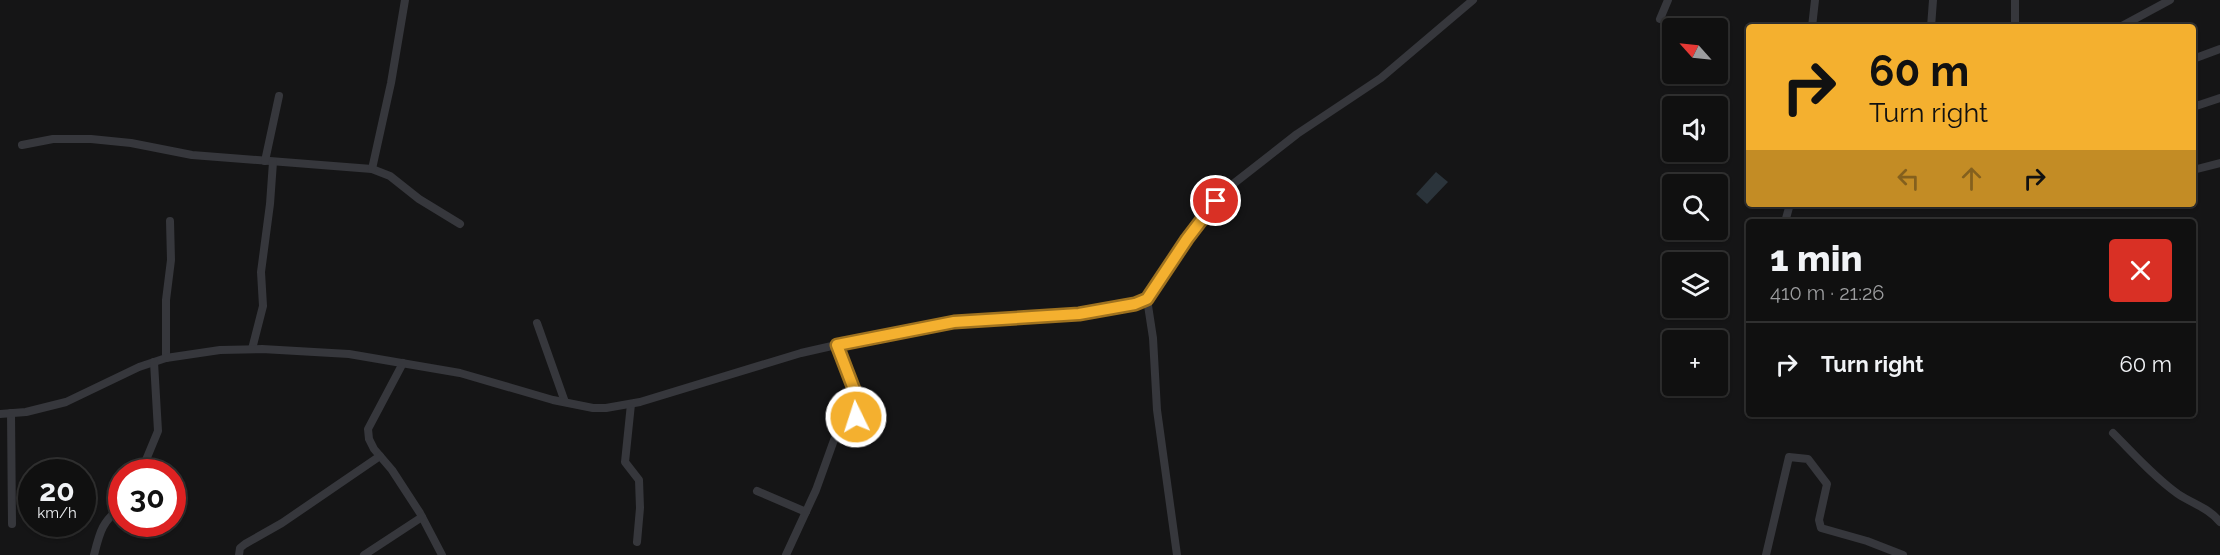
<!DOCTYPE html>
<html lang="en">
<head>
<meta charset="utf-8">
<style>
  :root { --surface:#101010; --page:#191919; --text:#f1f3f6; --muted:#9c9d9f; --line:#303030 }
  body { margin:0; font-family:Raleway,sans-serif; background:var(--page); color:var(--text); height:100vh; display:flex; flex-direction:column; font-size:22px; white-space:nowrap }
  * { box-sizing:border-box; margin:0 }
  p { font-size:20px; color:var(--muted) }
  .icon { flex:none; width:33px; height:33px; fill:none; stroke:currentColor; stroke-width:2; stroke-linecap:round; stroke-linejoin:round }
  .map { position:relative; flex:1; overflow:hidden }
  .sheet { position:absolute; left:1746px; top:219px; width:450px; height:198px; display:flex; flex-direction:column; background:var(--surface); border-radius:6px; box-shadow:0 2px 4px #0004,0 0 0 2px var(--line) }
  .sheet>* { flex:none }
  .top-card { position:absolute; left:1746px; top:24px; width:450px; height:183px; border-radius:6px; box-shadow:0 2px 4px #0004,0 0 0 2px var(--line); background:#f4b02f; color:#111; overflow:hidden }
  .needle { width:39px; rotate:297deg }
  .tools { position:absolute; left:1662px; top:18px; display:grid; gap:12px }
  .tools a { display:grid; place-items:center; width:66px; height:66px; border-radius:6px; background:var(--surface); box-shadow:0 2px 4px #0004,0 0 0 2px var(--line); font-size:30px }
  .speed { position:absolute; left:18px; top:459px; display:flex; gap:12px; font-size:30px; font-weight:700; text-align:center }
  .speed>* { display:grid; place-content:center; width:78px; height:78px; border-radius:50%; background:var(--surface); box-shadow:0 2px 4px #0004,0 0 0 2px var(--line); line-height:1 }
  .speed small { font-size:15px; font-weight:400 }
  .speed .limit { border:9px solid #d22; background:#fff; color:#111 }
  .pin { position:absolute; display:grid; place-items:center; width:51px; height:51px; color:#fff; margin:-26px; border:3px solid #fff; border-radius:50%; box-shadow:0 2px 6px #0007 }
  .me { position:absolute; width:66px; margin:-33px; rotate:356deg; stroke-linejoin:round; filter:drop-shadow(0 0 4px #0008) }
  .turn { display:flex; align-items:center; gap:21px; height:126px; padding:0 24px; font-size:27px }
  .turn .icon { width:78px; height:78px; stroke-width:2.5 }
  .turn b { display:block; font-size:42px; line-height:51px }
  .lanes { display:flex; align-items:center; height:57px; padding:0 24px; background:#0003; justify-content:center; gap:30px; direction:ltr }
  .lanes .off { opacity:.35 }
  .round { display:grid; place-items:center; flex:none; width:63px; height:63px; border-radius:6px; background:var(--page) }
  .overview { display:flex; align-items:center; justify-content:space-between; height:102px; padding:0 24px }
  h1 { font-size:36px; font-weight:800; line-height:45px }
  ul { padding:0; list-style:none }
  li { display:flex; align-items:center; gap:18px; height:84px; padding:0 24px; border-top:2px solid var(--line) }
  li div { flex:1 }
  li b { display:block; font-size:22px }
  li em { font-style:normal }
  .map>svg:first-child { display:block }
  .water { fill:#2b343b }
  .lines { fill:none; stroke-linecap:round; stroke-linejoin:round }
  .minor { stroke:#36373c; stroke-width:8 }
  .route-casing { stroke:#9f721f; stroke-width:15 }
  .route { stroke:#f4b02f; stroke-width:10 }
</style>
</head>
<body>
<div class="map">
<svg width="2220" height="555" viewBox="0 0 2220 555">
  <rect width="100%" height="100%" fill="#151516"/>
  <path class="water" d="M1436 172 1448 182 1427 204 1416 194Z"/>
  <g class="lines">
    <g class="minor">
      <path d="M1660 19 1668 0"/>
      <path d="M1812 27 1815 0"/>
      <path d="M1931 27 1933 0"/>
      <path d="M2015 27V0"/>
      <path d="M2120 27 2170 0"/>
      <path d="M2193 59 2220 49"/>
      <path d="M2193 107 2220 98"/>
      <path d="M22 145 53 139H91L131 143 192 155 372 169 390 176 419 199 460 224"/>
      <path d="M265 161 279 96"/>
      <path d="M372 169 391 83 405 0"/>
      <path d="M2193 170 2220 163"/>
      <path d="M1785 222 1790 204"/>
      <path d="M1147 299 1153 338 1157 410 1177 555"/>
      <path d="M537 323 565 402"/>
      <path d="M252 349 263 306 261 272 270 204 273 162"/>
      <path d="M166 358V300L171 260 170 221"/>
      <path d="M403 363 368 429 369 439 374 449 392 470 420 513 442 555"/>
      <path d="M631 404 625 462 639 480 640 508 637 542"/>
      <path d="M11 413 12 524"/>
      <path d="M0 414 26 412 66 402 139 367 166 358 220 350 262 349 349 354 460 373 553 400 593 408H606L640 402 801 353 898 331 972 319 1079 314 1119 308 1147 299 1204 215 1228 188 1297 134 1381 78 1473 0"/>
      <path d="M2113 433C2134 454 2154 477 2178 494 2193 504 2209 508 2220 522"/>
      <path d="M141 472 158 431 154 362"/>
      <path d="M757 491 806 512"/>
      <path d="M94 555C100 531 102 522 122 506"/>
      <path d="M239 555 240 548 245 544 282 523 380 456"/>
      <path d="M364 555 422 517"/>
      <path d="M786 555 816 490 834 440 859 410 860 405 837 345"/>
      <path d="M1766 555 1789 457 1808 459 1827 484 1819 520 1821 528 1867 541 1903 555"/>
    </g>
  </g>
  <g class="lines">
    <defs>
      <path id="route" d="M856 417 860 405 837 345 954 322 1079 314 1135 304 1147 299 1187 239 1216 201"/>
    </defs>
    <use href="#route" class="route-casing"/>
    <use href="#route" class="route"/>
  </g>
</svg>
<div class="tools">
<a><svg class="needle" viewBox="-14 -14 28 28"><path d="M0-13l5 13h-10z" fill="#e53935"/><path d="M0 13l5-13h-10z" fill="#9c9d9f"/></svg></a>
<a><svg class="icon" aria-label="sound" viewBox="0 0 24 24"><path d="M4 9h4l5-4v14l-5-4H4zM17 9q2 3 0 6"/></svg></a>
<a><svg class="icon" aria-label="search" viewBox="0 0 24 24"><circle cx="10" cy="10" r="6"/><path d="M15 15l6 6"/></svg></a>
<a><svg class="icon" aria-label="layers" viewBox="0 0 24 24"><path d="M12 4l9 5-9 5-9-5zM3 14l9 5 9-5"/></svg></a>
<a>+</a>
</div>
<div class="speed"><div>20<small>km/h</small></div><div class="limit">30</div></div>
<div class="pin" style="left:1216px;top:201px;background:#d93025"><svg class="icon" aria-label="arrive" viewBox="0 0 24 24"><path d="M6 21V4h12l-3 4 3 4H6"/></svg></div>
<svg class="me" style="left:856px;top:417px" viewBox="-20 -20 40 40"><circle r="17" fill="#f4b02f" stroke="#fff" stroke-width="3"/><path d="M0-11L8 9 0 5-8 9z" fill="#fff"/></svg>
<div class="top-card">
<div class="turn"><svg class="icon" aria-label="right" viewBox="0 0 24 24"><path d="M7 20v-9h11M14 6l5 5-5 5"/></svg><div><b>60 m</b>Turn right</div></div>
<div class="lanes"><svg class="icon off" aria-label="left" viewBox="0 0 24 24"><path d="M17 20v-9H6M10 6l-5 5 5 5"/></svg><svg class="icon off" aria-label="ahead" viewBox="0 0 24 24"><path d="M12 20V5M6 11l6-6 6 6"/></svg><svg class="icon" aria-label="right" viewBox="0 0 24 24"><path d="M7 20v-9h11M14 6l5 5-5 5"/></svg></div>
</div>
<section class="sheet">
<div class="overview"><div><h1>1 min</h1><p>410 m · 21:26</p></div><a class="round" style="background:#d93025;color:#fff"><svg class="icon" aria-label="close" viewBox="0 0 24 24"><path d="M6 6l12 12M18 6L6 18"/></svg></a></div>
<ul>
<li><svg class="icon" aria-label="right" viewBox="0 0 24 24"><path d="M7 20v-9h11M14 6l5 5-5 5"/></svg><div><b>Turn right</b></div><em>60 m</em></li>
</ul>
</section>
</div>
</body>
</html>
